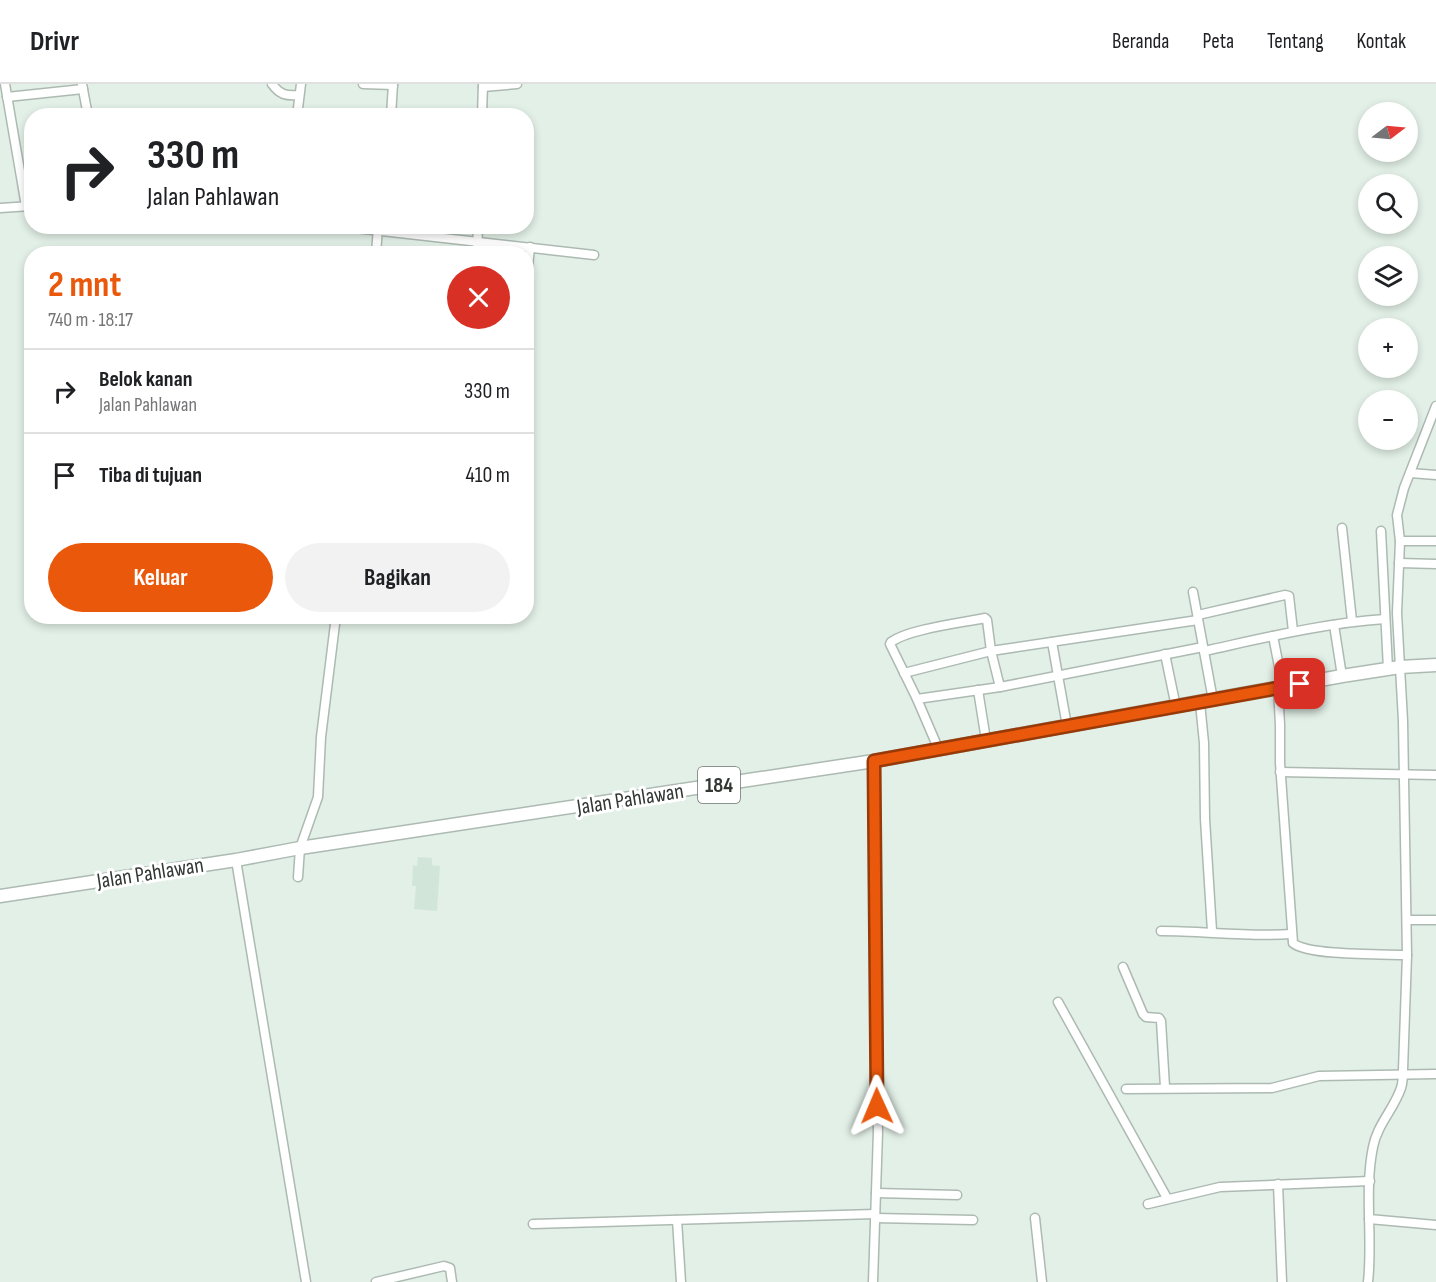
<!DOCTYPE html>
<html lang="id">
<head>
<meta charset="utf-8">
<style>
  :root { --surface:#fff; --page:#f2f2f2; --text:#202124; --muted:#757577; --line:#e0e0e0; --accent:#ea580c }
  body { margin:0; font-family:"Sofia Sans Condensed",sans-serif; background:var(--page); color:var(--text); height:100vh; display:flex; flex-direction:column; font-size:22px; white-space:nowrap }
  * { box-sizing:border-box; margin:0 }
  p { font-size:20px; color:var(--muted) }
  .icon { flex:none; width:33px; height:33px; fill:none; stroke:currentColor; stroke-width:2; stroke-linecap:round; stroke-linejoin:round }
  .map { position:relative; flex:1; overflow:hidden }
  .panel { position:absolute; left:24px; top:162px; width:510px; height:378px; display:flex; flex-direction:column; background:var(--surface); border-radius:24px; box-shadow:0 3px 9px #0003 }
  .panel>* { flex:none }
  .banner { position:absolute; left:24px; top:24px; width:510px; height:126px; border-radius:24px; box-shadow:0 3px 9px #0003; background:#fff; color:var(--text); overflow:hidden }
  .needle { width:39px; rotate:74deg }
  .buttons { position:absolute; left:1358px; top:18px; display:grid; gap:12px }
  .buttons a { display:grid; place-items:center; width:60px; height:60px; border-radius:50%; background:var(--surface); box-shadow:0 3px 9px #0003; font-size:30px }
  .pin { position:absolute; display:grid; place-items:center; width:51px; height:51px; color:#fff; margin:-26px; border-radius:12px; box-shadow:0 3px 9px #0006 }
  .me { position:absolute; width:66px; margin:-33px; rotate:359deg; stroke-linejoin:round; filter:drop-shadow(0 0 4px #0008) }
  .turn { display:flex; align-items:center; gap:21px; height:126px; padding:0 24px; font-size:27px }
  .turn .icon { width:78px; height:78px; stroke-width:2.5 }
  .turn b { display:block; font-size:42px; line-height:51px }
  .round { display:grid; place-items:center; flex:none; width:63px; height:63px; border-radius:32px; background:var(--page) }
  .headline { display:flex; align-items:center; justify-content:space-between; height:102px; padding:0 24px }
  h1 { font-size:36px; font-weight:700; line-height:45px; color:var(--accent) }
  .action { display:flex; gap:12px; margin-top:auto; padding:12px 24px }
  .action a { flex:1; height:69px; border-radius:36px; background:var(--accent); color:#fff; font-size:24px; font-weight:700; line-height:69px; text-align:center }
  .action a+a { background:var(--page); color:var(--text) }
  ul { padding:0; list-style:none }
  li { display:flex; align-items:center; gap:18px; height:84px; padding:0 24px; border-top:2px solid var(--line) }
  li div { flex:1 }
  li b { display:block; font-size:22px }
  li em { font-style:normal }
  header { display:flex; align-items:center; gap:36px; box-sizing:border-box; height:84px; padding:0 30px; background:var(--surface); border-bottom:2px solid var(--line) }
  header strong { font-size:28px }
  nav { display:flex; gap:33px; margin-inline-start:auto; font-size:21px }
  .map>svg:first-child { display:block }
  .built { fill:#d1e6d9 }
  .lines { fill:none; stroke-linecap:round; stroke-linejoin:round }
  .street-casing { stroke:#adbab2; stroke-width:11 }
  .primary-casing { stroke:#adbab2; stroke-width:15 }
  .street { stroke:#fff; stroke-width:8 }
  .primary { stroke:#fff; stroke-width:12 }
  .route-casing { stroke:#983908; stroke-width:15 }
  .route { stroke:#ea580c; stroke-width:10 }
  .labels { text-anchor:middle; stroke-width:6; stroke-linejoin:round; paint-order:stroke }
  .shield { fill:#fff; stroke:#707371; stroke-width:1.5 }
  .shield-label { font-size:21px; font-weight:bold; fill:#323734 }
  .street-label { font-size:22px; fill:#323734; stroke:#fff }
</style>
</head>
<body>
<header>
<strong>Drivr</strong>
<nav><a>Beranda</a><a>Peta</a><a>Tentang</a><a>Kontak</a></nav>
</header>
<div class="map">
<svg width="1436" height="1198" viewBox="0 0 1436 1198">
  <rect width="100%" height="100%" fill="#e2f0e7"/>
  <path class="built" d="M418 773 432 774V781L440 782 437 827 414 825 416 802H412L413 781 417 782Z"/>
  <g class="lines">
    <defs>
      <g id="street">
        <path d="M5 0 26 122"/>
        <path d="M82 0 88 32"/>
        <path d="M272 0C280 11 286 12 299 11"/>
        <path d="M363 0 393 1"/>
        <path d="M483 3 517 0"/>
        <path d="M7 13 83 5"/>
        <path d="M297 32 301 0"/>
        <path d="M391 32 393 0"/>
        <path d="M482 32 483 0"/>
        <path d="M0 124 31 122"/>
        <path d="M337 142 594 171"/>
        <path d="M376 170 378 143"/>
        <path d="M477 170 478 142"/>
        <path d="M526 205 530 163"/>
        <path d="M1410 389 1436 391"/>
        <path d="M1342 444 1352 537"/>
        <path d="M1381 447 1388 585"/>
        <path d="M1400 457H1436"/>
        <path d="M1399 479 1436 480"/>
        <path d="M1193 508 1213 616"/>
        <path d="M1198 531 1285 511 1289 512 1293 547"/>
        <path d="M1334 541 1342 592"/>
        <path d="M1273 552 1283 603"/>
        <path d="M1052 558 1067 642"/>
        <path d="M1204 567C1264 554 1324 539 1385 535"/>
        <path d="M1165 570 1176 623"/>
        <path d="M904 589 991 567 1198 536"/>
        <path d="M1278 604 1280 641V679L1293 859C1308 872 1385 870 1407 871"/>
        <path d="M978 606 986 656"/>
        <path d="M917 615 890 560 891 558C909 545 961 539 985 534L987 536 991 567 1000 603"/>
        <path d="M1200 619 1204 659 1205 735 1212 847"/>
        <path d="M938 664 917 615 1000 603 1203 563"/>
        <path d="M1280 688 1436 691"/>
        <path d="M236 776 306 1198"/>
        <path d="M298 793 300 764 318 713 321 653 336 532"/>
        <path d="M1407 836H1436"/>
        <path d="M1161 847C1204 847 1248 853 1291 850"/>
        <path d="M1123 883 1143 930 1146 933 1159 934 1161 937 1165 1003"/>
        <path d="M1058 918 1167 1114"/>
        <path d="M1126 1005 1272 1004 1319 992 1436 990"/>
        <path d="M1278 1100 1282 1198"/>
        <path d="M876 1109 957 1111"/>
        <path d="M1148 1120 1220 1103 1370 1097"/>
        <path d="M875 1134 973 1136"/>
        <path d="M1035 1134 1042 1198"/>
        <path d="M1369 1135 1436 1141"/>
        <path d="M677 1136 681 1198"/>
        <path d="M533 1140 875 1130"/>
        <path d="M376 1198 444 1182 450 1184 452 1198"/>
        <path d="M873 1198 878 1048 875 929 874 677"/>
        <path d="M1368 1198C1373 1154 1364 1107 1373 1063 1377 1041 1394 1025 1401 1004 1403 998 1403 992 1403 986L1407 871 1403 637 1397 529 1400 457 1397 431 1404 404 1436 322"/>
      </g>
      <path id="primary" d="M0 812 236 776 300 764 874 677 1342 592 1400 583 1436 581"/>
    </defs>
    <use href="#street" class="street-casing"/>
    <use href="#primary" class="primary-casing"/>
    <use href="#street" class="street"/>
    <use href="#primary" class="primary"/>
  </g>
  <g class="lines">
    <defs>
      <path id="route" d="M877 1022 874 677 1300 600"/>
    </defs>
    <use href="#route" class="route-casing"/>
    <use href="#route" class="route"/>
  </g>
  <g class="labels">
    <rect class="shield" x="698" y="683" width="42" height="36" rx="4.5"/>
    <g class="shield-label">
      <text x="719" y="708">184</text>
    </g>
    <g class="street-label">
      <text transform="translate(630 714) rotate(-9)" y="8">Jalan Pahlawan</text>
      <text transform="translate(150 788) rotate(-9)" y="8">Jalan Pahlawan</text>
    </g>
  </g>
</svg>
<div class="buttons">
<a><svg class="needle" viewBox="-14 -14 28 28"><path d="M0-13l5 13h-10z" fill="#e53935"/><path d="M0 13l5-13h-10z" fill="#757577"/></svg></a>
<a><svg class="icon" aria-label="search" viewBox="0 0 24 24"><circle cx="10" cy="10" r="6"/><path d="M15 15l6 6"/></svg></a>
<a><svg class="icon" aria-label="layers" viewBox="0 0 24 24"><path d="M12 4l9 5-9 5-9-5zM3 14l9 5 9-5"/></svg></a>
<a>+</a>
<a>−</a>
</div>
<div class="pin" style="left:1300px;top:600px;background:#d93025"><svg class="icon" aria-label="arrive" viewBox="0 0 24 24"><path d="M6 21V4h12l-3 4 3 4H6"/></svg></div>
<svg class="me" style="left:877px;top:1022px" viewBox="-20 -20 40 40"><path d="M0-17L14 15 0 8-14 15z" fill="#ea580c" stroke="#fff" stroke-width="4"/></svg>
<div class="banner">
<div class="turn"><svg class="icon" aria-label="right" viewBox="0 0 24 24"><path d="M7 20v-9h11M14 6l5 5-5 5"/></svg><div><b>330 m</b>Jalan Pahlawan</div></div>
</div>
<section class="panel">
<div class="headline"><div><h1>2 mnt</h1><p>740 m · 18:17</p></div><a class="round" style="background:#d93025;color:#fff"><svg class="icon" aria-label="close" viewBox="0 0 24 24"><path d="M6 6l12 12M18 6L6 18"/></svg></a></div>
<ul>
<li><svg class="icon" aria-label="right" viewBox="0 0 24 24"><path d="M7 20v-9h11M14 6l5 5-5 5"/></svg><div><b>Belok kanan</b><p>Jalan Pahlawan</p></div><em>330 m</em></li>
<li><svg class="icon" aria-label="arrive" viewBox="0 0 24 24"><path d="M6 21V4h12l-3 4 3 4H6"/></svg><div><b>Tiba di tujuan</b></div><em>410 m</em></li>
</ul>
<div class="action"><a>Keluar</a><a>Bagikan</a></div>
</section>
</div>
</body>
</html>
